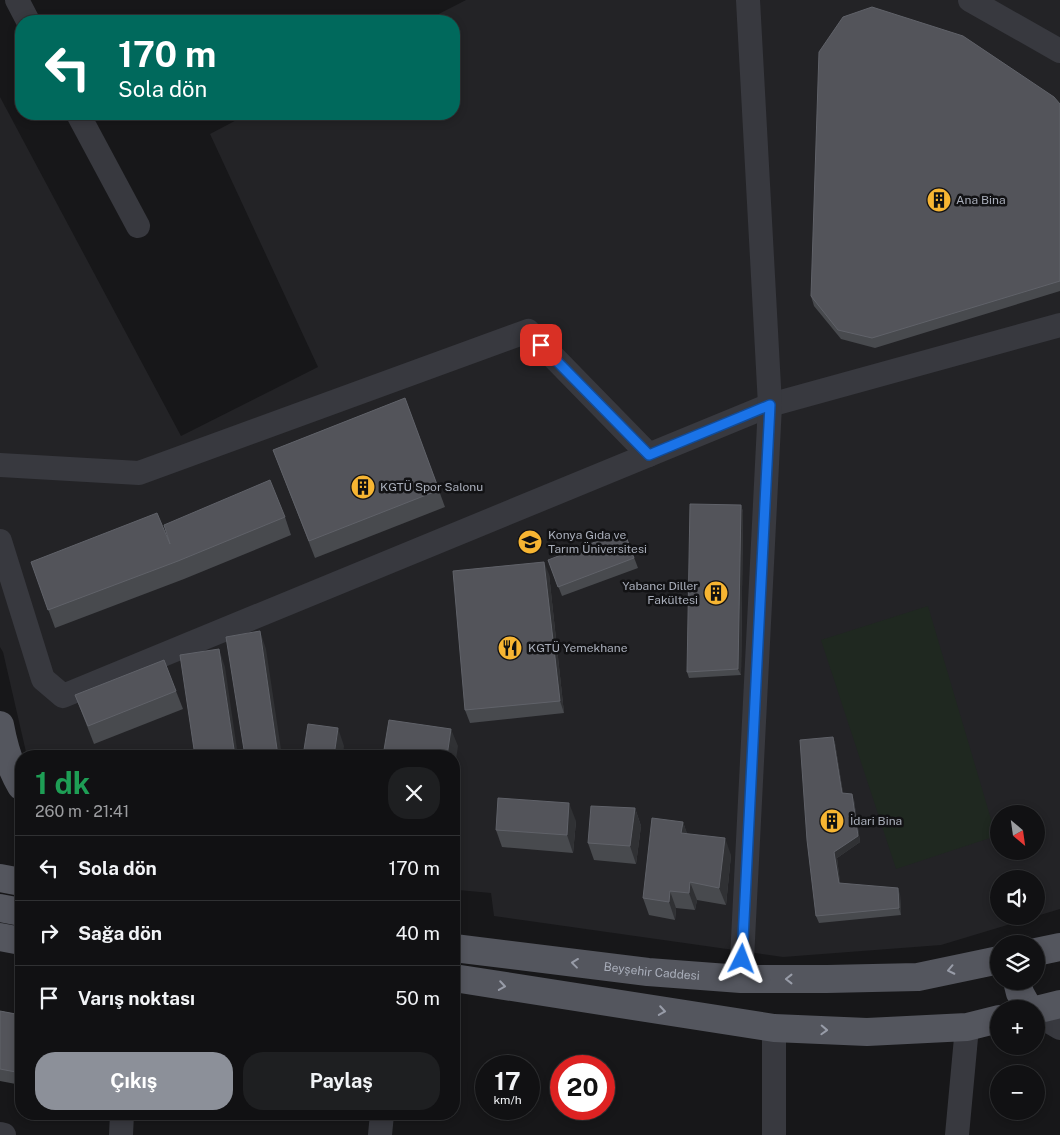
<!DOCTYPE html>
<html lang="tr">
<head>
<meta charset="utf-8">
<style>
  :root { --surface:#111113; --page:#1e1f21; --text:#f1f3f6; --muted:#9c9da0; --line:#303133; --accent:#8c9099 }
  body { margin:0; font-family:"Public Sans",sans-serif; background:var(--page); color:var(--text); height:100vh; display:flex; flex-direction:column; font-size:19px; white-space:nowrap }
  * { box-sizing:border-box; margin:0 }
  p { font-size:16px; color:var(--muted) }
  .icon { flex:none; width:28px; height:28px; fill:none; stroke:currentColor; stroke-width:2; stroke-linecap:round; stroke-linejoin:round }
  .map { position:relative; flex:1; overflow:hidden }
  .drawer { position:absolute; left:15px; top:750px; width:445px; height:370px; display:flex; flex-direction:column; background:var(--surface); border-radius:20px; box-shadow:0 2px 8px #0003,0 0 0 1px var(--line) }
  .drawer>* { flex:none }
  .top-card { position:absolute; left:15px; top:15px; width:445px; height:105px; border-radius:20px; box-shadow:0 2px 8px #0003,0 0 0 1px var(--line); background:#00695c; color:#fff; overflow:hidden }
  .needle { width:32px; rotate:151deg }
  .tools { position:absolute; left:990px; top:805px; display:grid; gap:10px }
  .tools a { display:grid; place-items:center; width:55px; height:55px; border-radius:50%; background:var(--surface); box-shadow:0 2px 8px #0003,0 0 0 1px var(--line); font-size:25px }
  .speed { position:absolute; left:475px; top:1055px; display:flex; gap:10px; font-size:25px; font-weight:700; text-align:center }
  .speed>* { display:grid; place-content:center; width:65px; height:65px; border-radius:50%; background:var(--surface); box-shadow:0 2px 8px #0003,0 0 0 1px var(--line); line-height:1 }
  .speed small { font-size:12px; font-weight:400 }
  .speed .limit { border:8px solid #d22; background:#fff; color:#111 }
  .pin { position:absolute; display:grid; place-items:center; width:42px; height:42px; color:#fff; margin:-21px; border-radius:10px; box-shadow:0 2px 8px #0006 }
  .me { position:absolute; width:55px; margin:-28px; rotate:3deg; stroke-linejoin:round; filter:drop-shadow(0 0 4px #0008) }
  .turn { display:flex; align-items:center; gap:18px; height:105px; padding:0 20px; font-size:22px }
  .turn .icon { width:65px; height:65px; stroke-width:2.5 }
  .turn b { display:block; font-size:35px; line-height:42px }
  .round { display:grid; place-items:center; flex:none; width:52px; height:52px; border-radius:20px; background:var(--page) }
  .summary { display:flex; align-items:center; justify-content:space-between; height:85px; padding:0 20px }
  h1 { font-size:30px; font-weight:700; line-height:38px; color:#1e9e55 }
  .action { display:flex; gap:10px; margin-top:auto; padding:10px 20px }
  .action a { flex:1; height:58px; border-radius:20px; background:var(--accent); color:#fff; font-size:20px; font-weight:700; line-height:58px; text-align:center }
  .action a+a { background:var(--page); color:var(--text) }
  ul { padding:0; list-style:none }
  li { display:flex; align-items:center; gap:15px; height:65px; padding:0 20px; border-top:1px solid var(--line) }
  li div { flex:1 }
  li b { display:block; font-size:19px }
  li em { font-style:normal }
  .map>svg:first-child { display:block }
  .built { fill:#232326; fill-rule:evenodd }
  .grass { fill:#1f2820 }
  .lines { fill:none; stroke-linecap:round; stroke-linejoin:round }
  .minor { stroke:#38393f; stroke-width:24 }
  .major { stroke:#54565e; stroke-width:28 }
  .wall { fill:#484a4e }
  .shaded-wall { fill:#303134 }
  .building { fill:#53545a; stroke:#606269 }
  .oneway { stroke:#989ca8 }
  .route-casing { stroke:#114b97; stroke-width:12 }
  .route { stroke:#1a73e8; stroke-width:9 }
  .labels { text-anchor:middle; stroke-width:5; stroke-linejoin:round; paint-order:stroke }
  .poi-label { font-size:12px; fill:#a9aeba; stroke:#121214; text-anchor:start }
  .street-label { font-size:12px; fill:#a9aeba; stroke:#121214 }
</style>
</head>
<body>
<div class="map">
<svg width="1060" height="1135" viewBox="0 0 1060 1135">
  <rect width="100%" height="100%" fill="#171719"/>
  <path class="built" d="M466 0H1060V909L941 945 783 957 494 916 491 893 458 890 460 876 454 875V756H29L26 752 3 652 0 647V97L181 436 318 367 210 134 248 114H454V21H425ZM999 814H1036V851H999ZM999 879H1036V916H999Z"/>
  <path class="grass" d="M928 606 996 836 896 869 821 640Z"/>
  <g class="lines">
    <g class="minor">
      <path d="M17 0 28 21"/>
      <path d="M970 0 1060 51"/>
      <path d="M78 114 138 226"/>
      <path d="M0 465 139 473 528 331 649 455"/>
      <path d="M0 541 43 679 63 696 770 405 1060 325"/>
      <path d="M741 979 770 405 748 0"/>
      <path d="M1036 1014 1060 1028"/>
      <path d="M774 1028V1135"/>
      <path d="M0 1134 4 1135"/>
      <path d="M121 1135 122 1114"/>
      <path d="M380 1135 382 1114"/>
      <path d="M957 1135 967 1027"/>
    </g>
    <g class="major">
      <path d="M0 725C4 747 10 767 21 786"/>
      <path d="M0 878 21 882"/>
      <path d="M0 908 21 912"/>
      <path d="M0 937 21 941"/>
      <path id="s1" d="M454 948 648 972 741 979H827L918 977 999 960"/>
      <path d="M1036 952 1060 947"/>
      <path d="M454 978 774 1028 867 1032 967 1027 999 1019"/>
      <path d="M1017 981 1020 993 1029 1009"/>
      <path d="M1036 1010 1060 1004"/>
    </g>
  </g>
  <g class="wall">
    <path d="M1060 104V291L875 348 841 339 814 306 811 296Z"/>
    <path d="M405 398 445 507 315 558 273 450Z"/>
    <path d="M741 505 743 512 741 675 689 678 687 672Z"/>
    <path d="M285 517 291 535 184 579 55 628 31 562 170 544Z"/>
    <path d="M624 531 638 568 562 596 548 560Z"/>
    <path d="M549 574 564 713 470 723 465 710Z"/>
    <path d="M176 691 183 709 94 744 75 695Z"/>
    <path d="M833 737 835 743 843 793 854 800 860 842 837 858 840 883 900 894 901 915 819 923 816 916Z"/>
    <path d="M635 808 641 826 636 864 594 860 588 843Z"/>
    <path d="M576 821 573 853 502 847 496 830Z"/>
    <path d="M683 822 687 834 731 855 726 905 697 900 695 910 676 908 675 920 649 915 643 898Z"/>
    <path d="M0 1011 21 1015V1085L0 1081Z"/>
  </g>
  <g class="shaded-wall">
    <path d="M741 505 743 512 741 675 738 669Z"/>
    <path d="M544 562 549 574 564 713 560 701Z"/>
    <path d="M260 631 266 649 282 756H278Z"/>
    <path d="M219 649 225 667 238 756H235Z"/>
    <path d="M338 728 344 746 343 756H334Z"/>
    <path d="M451 729 458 746 454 773V756H447Z"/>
    <path d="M833 737 835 743 844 799 842 793Z"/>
    <path d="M852 794 854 800 860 842 837 858 841 889 839 883 834 852Z"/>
    <path d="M569 803 576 821 573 853 567 835Z"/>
    <path d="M635 808 641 826 636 864 630 846Z"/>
    <path d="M683 822 689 839 681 833Z"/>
    <path d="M725 838 731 855 726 905 719 888Z"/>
    <path d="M690 882 697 900 695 910 689 893Z"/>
    <path d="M898 888 900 894 901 915 899 908Z"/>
    <path d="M670 891 676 908 675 920 669 902Z"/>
  </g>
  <g class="building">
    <path d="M872 7 963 36 1054 97 1060 104V281L872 338 838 330 811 296 819 52 843 17Z"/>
    <path d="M405 398 439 490 309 541 273 450Z"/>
    <path d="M270 480 285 517 178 561 48 610 31 562 157 513 170 544 164 525Z"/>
    <path d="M690 504 741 505 738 669 687 672Z"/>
    <path d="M624 531 634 558 558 587 548 560Z"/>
    <path d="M544 562 560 701 465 710 453 571Z"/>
    <path d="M260 631 278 756H245L226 637Z"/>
    <path d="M219 649 235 756H195L180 655Z"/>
    <path d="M164 660 176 691 88 726 75 695Z"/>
    <path d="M389 720 451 729 447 756H383Z"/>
    <path d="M308 724 338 728 334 756H303Z"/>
    <path d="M833 737 842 793 852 794 858 836 834 852 839 883 898 888 899 908 816 916 807 840 800 740Z"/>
    <path d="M498 798 569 803 567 835 496 830Z"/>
    <path d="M591 806 635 808 630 846 588 843Z"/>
    <path d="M652 818 683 822 681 833 725 838 719 888 690 882 689 893 670 891 669 902 643 898Z"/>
    <path d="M0 1011 21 1015V1073L0 1069Z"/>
  </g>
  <defs><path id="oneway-chevron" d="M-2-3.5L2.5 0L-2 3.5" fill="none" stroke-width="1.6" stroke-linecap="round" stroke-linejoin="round" transform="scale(1.25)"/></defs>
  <g class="oneway">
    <use href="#oneway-chevron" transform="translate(575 963) rotate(-173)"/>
    <use href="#oneway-chevron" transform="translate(951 970) rotate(168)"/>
    <use href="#oneway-chevron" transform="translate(789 979) rotate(-180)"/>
    <use href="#oneway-chevron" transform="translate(502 986) rotate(9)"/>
    <use href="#oneway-chevron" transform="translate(662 1011) rotate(9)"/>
    <use href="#oneway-chevron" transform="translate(824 1030) rotate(2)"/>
  </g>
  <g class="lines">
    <defs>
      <path id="route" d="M541 345 649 455 770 405 742 959"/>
    </defs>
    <use href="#route" class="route-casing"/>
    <use href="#route" class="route"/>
  </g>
  <defs>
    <symbol id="building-disc" viewBox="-11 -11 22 22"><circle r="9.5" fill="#f7b532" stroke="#121214"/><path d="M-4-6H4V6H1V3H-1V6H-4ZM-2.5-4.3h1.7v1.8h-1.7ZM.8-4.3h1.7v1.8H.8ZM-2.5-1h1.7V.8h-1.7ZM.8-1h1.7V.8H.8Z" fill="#111"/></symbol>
    <symbol id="university-disc" viewBox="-11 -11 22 22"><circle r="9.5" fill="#f7b532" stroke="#121214"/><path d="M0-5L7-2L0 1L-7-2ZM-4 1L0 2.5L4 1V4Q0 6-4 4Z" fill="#111"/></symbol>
    <symbol id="restaurant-disc" viewBox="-11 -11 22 22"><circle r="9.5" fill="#f7b532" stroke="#121214"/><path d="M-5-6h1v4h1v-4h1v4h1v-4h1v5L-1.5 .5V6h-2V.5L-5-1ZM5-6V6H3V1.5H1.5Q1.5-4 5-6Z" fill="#111"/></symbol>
  </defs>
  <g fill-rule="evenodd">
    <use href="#building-disc" x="925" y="186" width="28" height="28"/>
    <use href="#building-disc" x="349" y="473" width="28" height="28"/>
    <use href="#university-disc" x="516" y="528" width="28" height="28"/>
    <use href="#building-disc" x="702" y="579" width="28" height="28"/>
    <use href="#restaurant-disc" x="496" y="634" width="28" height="28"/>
    <use href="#building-disc" x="818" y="807" width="28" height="28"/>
  </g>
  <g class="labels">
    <g class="poi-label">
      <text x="956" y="204">Ana Bina</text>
      <text x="380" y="491">KGTÜ Spor Salonu</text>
      <text x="548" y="539">Konya Gıda ve<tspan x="548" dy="14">Tarım Üniversitesi</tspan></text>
      <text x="698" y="590" text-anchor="end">Yabancı Diller<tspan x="698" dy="14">Fakültesi</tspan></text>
      <text x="528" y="652">KGTÜ Yemekhane</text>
      <text x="850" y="825">İdari Bina</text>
    </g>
    <g class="street-label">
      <text dy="4" stroke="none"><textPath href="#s1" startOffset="199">Beyşehir Caddesi</textPath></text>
    </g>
  </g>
</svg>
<div class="tools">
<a><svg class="needle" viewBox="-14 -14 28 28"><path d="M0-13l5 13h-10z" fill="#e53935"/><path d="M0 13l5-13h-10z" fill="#9c9da0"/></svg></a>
<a><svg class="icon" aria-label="sound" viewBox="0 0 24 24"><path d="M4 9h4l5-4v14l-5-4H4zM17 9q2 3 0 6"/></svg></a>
<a><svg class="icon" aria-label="layers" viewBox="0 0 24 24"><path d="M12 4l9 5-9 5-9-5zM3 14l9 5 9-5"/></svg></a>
<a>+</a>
<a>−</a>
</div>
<div class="speed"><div>17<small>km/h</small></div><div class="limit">20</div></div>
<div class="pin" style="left:541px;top:345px;background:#d93025"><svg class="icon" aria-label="arrive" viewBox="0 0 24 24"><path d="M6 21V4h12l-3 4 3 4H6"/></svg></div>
<svg class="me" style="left:742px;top:959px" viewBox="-20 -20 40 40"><path d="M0-17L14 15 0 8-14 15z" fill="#1a73e8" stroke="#fff" stroke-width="4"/></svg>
<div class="top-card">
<div class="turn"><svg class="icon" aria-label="left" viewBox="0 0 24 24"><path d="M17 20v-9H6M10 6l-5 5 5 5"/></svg><div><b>170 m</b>Sola dön</div></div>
</div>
<section class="drawer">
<div class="summary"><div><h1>1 dk</h1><p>260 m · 21:41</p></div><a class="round"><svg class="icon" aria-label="close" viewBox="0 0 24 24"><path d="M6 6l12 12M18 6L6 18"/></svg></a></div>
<ul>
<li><svg class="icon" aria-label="left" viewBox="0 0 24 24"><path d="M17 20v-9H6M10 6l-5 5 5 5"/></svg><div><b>Sola dön</b></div><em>170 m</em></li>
<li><svg class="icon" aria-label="right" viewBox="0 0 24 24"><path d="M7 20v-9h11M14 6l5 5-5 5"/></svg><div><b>Sağa dön</b></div><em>40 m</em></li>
<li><svg class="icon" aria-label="arrive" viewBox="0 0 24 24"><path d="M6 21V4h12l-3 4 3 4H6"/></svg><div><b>Varış noktası</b></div><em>50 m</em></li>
</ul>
<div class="action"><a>Çıkış</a><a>Paylaş</a></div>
</section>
</div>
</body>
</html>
